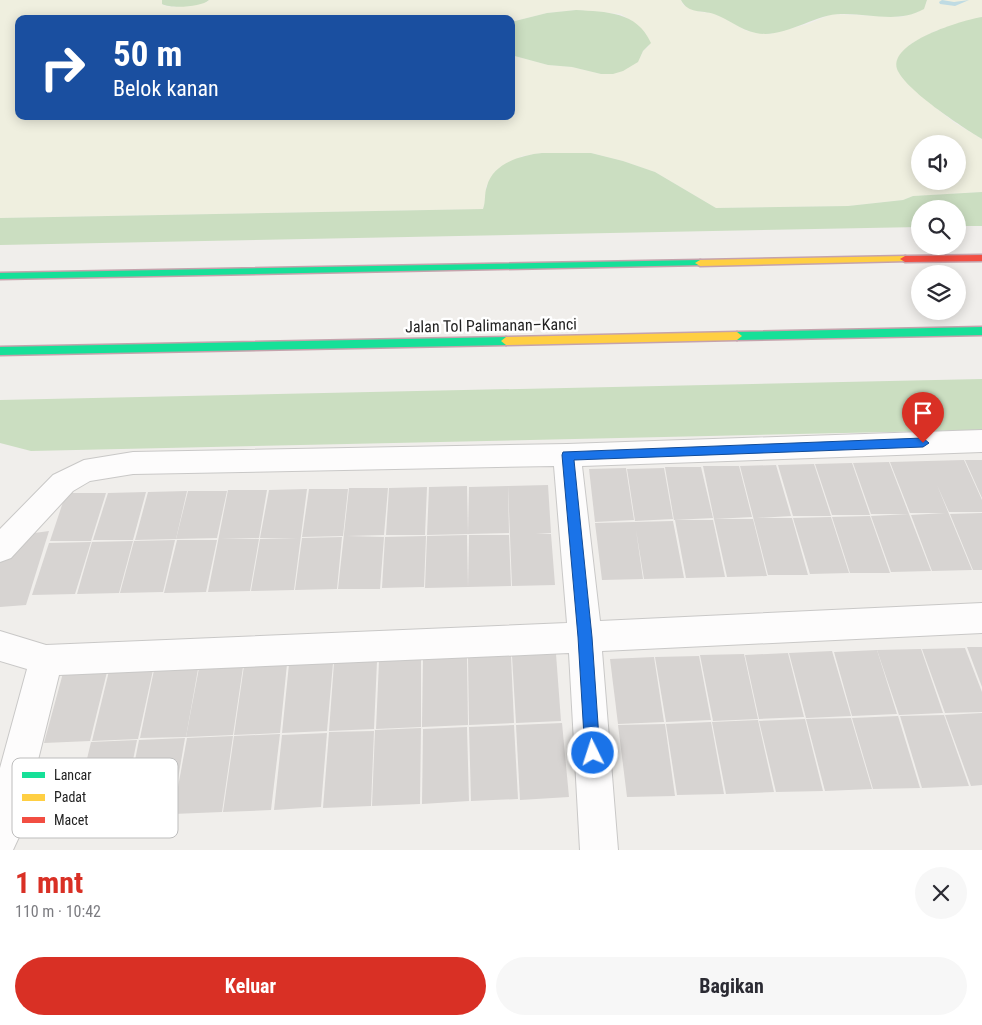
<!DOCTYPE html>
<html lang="id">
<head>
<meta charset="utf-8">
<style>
  :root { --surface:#fff; --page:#f7f7f7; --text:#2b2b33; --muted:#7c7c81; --accent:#d93025 }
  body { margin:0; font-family:"Roboto Condensed",sans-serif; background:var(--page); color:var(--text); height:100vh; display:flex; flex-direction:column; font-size:19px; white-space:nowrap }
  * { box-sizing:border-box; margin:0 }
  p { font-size:16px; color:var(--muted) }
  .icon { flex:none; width:28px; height:28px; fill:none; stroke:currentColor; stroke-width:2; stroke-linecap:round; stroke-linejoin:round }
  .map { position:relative; height:850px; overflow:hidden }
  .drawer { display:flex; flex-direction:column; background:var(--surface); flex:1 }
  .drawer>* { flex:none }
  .guide { position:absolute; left:15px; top:15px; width:500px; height:105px; border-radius:10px; box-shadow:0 2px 12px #0003; background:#1a4fa0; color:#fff; overflow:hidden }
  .controls { position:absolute; left:911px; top:135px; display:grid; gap:10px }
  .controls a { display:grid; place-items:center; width:55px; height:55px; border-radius:50%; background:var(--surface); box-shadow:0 2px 12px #0003; font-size:25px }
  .pin { position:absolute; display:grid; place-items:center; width:42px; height:42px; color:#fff; margin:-51px -21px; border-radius:50% 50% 50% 0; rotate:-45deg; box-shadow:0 0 5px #0007 }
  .pin .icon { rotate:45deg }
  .me { position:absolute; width:55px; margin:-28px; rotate:356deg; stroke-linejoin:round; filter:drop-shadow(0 0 4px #0008) }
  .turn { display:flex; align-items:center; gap:18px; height:105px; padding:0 15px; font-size:22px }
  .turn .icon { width:65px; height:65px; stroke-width:2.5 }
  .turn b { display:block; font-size:35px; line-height:42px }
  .round { display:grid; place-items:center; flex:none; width:52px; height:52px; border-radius:26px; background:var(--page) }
  .overview { display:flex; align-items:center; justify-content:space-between; height:85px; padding:0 15px }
  h1 { font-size:30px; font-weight:700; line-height:38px; color:var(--accent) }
  .button { display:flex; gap:10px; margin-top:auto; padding:10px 15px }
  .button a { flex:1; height:58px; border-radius:30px; background:var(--accent); color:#fff; font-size:20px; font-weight:700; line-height:58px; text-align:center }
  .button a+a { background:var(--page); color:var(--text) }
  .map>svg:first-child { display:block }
  .farmland { fill:#efefdf; fill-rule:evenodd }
  .forest { fill:#cbdec1 }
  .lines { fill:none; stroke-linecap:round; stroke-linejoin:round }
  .stream { fill:#bfdbe3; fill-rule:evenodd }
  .building { fill:#d7d4d2 }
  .street-casing { stroke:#c9c8c7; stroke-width:2 }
  .fast-casing { stroke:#c5a2ac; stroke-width:3 }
  .slow-casing { stroke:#c5a2ac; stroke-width:3 }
  .jam-casing { stroke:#c5a2ac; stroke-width:3 }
  .street { fill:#fdfcfc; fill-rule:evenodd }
  .fast { fill:#16e098; fill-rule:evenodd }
  .slow { fill:#ffcf43; fill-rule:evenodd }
  .jam { fill:#f24e42; fill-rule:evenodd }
  .route { fill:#1a73e8; stroke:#114b97 }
  .labels { text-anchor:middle; stroke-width:5; stroke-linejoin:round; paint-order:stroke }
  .street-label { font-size:16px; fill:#222; stroke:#fff }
  .key { fill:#fff; stroke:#bdbdbd; stroke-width:1 }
  .key-label { font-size:14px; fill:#222 }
</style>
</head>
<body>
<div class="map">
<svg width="982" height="850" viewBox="0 0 982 850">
  <rect width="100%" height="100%" fill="#f0eeeb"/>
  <path class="farmland" d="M0 0H162V4L165 6 175 7 207 2 209 0H681L683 5 700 12 712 13 722 17 747 31 770 34 808 24 832 14 901 17 918 12 926 4 927 0H982V17L935 31 909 45 897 68 918 92 937 109 955 123 982 139V192L913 196 903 200 848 206 716 208 655 172 623 161 591 153H542L522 156 486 186V200L483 209 0 218ZM576 10 621 14 638 26 646 34 649 46 643 51 641 56 601 74 572 67 548 65 511 55V116H19V19H511V22L547 13ZM920 144H958V181H920Z"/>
  <g class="forest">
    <path d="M162 0H209C202 7 171 9 162 4Z"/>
    <path d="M681 0H927L924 9C898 24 869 13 841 14 815 14 784 39 756 33 740 30 729 19 714 14 702 10 688 14 681 0Z"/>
    <path d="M576 10C606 12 637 11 651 43L643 51 638 62 623 71 613 74H601L572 67 548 65 511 55V22L547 13Z"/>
    <path d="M982 17V139C962 127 905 90 897 69 888 42 963 20 982 17Z"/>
    <path d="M542 153H591L623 161 655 172 716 208 848 206 903 200 913 196 982 192V226H958V209H920V227L0 245V218L483 209C486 201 484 194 487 186 493 163 522 155 542 153Z"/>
    <path d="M982 379V430L31 451 0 443V400Z"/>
  </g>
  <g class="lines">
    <path class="stream" d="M942 0 954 2 969 0 955 6 940 4 939 2Z"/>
  </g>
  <g class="building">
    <path d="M964 460 982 500V512H949L937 485 972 570 932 571 911 515 945 513H910L890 462Z"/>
    <path d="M965 460H982V498Z"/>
    <path d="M889 462 909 514H871L853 463Z"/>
    <path d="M852 463 870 515H832L815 464Z"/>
    <path d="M814 464 831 516H793L778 465Z"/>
    <path d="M776 465 791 516 757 518H792L808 575H768L740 466Z"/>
    <path d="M703 466H739L752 517 714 519Z"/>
    <path d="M665 467H701L713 518 674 520Z"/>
    <path d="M626 468 634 520 595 522 589 469Z"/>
    <path d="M664 468 673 519 635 521 627 469Z"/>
    <path d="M548 485 551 533 536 534H551L555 585 512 586 508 486Z"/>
    <path d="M467 486 468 534 427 535 429 487Z"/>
    <path d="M508 486 509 533 468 534 469 487Z"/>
    <path d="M427 487 425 535H386L389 488Z"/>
    <path d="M349 488H388L384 535 347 536 384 537 380 589H338Z"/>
    <path d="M307 489 294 590 251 591 260 539 298 538H260L269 490Z"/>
    <path d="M309 489H348L343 536 302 537Z"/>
    <path d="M228 490H267L259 538 221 539H259L250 591 208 592Z"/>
    <path d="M187 491 176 539 135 540 148 492Z"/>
    <path d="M188 491H227L217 538 176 539Z"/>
    <path d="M146 492 133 540H93L108 493Z"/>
    <path d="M66 493H106L91 541H50Z"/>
    <path d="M982 513V570H973L950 514Z"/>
    <path d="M909 514 931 571 891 572 871 516Z"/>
    <path d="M870 516 890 573H850L832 517Z"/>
    <path d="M831 517 849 573 810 574 793 518Z"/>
    <path d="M714 519H753L767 576 727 577Z"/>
    <path d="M675 520H713L725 577 686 578Z"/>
    <path d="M673 521 684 578 644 579 636 530 643 579 602 580 595 523Z"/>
    <path d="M49 531 26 605 0 607V555L20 535Z"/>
    <path d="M467 535 468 587 425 588 427 536Z"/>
    <path d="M469 535H509L511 586 468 587Z"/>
    <path d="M426 536 424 587 382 588 385 537Z"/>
    <path d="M342 537 337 589 295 590 302 538Z"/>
    <path d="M175 540 163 592 120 593 134 541Z"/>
    <path d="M177 540H217L206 592 164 593Z"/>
    <path d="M133 541 119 593 77 594 92 542Z"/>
    <path d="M91 542 75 594 32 595 49 543Z"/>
    <path d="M967 647H982V687Z"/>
    <path d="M965 648 982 692V712L945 713 922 649Z"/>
    <path d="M921 649 943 713 899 715 877 650Z"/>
    <path d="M877 650 897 714 852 716 834 652Z"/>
    <path d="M832 651 851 716 806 718 789 653Z"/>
    <path d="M788 653 804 717 759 719 745 655Z"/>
    <path d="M556 654 561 721 516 723 512 656Z"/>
    <path d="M744 654 758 719 713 721 700 655Z"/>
    <path d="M511 656 514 723 469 725 468 657Z"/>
    <path d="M699 656 711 720 666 722 655 657Z"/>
    <path d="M654 657 664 722 618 724 610 659Z"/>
    <path d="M467 658 468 725 422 727 423 659Z"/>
    <path d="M421 659V727L376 729 379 661Z"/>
    <path d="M377 661 374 729 329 731 334 663Z"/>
    <path d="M333 663 327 731 282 733 289 664Z"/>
    <path d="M287 664 280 733 234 735 244 666Z"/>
    <path d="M243 667 233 735 186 737 199 668Z"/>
    <path d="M198 669 186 737 140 738 154 670Z"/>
    <path d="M153 670 138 739 92 741 109 671Z"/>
    <path d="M107 672 90 741 44 743 63 673Z"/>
    <path d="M982 713V785L971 786 945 715Z"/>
    <path d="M944 715 969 786 922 788 900 716Z"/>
    <path d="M898 716 920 788 873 789 852 718Z"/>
    <path d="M851 718 872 789 825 791 806 719Z"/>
    <path d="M805 719 823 791 776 792 759 721Z"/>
    <path d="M758 720 774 792 726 794 712 722Z"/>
    <path d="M711 722 724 794 677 795 666 724Z"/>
    <path d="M562 723 569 797 520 800 516 725Z"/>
    <path d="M665 724 675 796 627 797 618 725Z"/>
    <path d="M514 725 518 799 471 801 469 727Z"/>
    <path d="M467 727 469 801 422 804 423 729Z"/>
    <path d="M421 728 420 804 372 806 375 730Z"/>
    <path d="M374 731 371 806 323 808 329 732Z"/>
    <path d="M327 733 321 807 274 810 282 735Z"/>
    <path d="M280 734 271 810 223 812 234 736Z"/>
    <path d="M233 736 222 812 173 814 187 738Z"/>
    <path d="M185 738 172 814 124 816 139 740Z"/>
    <path d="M137 740 122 816 73 818 91 742Z"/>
  </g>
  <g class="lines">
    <defs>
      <path id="street" d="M982 430V452L582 466 600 621 982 603V633L602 651 618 850H580L569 653 59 675 19 837 13 850H0V768L27 669 0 661V631L46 645 567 623 554 466 133 474 90 481 73 491 11 558 0 562V529L53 475 84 460 133 452 567 444Z"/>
      <g id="fast">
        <path d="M700 260 703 261V265L0 279V273Z"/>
        <path d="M982 327V335L737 340 732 336 737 332Z"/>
        <path d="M506 337 511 341 506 345 0 355V347Z"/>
      </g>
      <g id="slow">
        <path d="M905 256 908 257V261L700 266 695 263 700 260Z"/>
        <path d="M737 332 742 336 737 340 506 345 501 341 506 337Z"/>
      </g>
      <path id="jam" d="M982 255V261L905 262 900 259 905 256Z"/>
    </defs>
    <use href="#street" class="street-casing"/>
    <use href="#fast" class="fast-casing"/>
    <use href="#slow" class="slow-casing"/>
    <use href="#jam" class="jam-casing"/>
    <use href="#street" class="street"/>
    <use href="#fast" class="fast"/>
    <use href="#slow" class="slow"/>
    <use href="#jam" class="jam"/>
  </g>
  <path class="route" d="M923 438 929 443 923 447 574 460 592 637 600 753 598 759 593 761 588 759 585 753 578 637 562 455 563 452Z"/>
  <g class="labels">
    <g class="street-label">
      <text transform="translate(491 325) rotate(-1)" y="6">Jalan Tol Palimanan–Kanci</text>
    </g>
  </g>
  <rect x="12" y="758" width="166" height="80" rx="8" class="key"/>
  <rect x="22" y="772" width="23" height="6" fill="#16e098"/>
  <rect x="22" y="794" width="23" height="7" fill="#ffcf43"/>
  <rect x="22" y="817" width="23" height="6" fill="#f24e42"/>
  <g class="key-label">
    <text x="54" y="780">Lancar</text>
    <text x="54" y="802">Padat</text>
    <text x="54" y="825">Macet</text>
  </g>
</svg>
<div class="controls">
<a><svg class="icon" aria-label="sound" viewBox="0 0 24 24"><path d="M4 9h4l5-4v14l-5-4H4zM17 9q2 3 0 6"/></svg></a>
<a><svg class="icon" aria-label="search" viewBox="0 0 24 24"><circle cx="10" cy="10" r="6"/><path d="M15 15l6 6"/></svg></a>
<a><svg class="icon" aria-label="layers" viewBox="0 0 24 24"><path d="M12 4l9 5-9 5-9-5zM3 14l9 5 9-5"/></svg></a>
</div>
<div class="pin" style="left:923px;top:443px;background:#d93025"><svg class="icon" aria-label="arrive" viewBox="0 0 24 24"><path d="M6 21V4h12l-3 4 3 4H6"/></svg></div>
<svg class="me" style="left:593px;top:753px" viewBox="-20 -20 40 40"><circle r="17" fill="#1a73e8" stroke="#fff" stroke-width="3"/><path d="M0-11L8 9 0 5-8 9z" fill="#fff"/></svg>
<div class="guide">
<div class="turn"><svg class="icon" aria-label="right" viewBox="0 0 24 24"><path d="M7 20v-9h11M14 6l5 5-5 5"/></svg><div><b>50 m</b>Belok kanan</div></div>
</div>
</div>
<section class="drawer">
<div class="overview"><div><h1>1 mnt</h1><p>110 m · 10:42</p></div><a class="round"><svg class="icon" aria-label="close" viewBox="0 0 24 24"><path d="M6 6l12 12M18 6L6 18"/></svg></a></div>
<div class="button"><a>Keluar</a><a>Bagikan</a></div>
</section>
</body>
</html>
